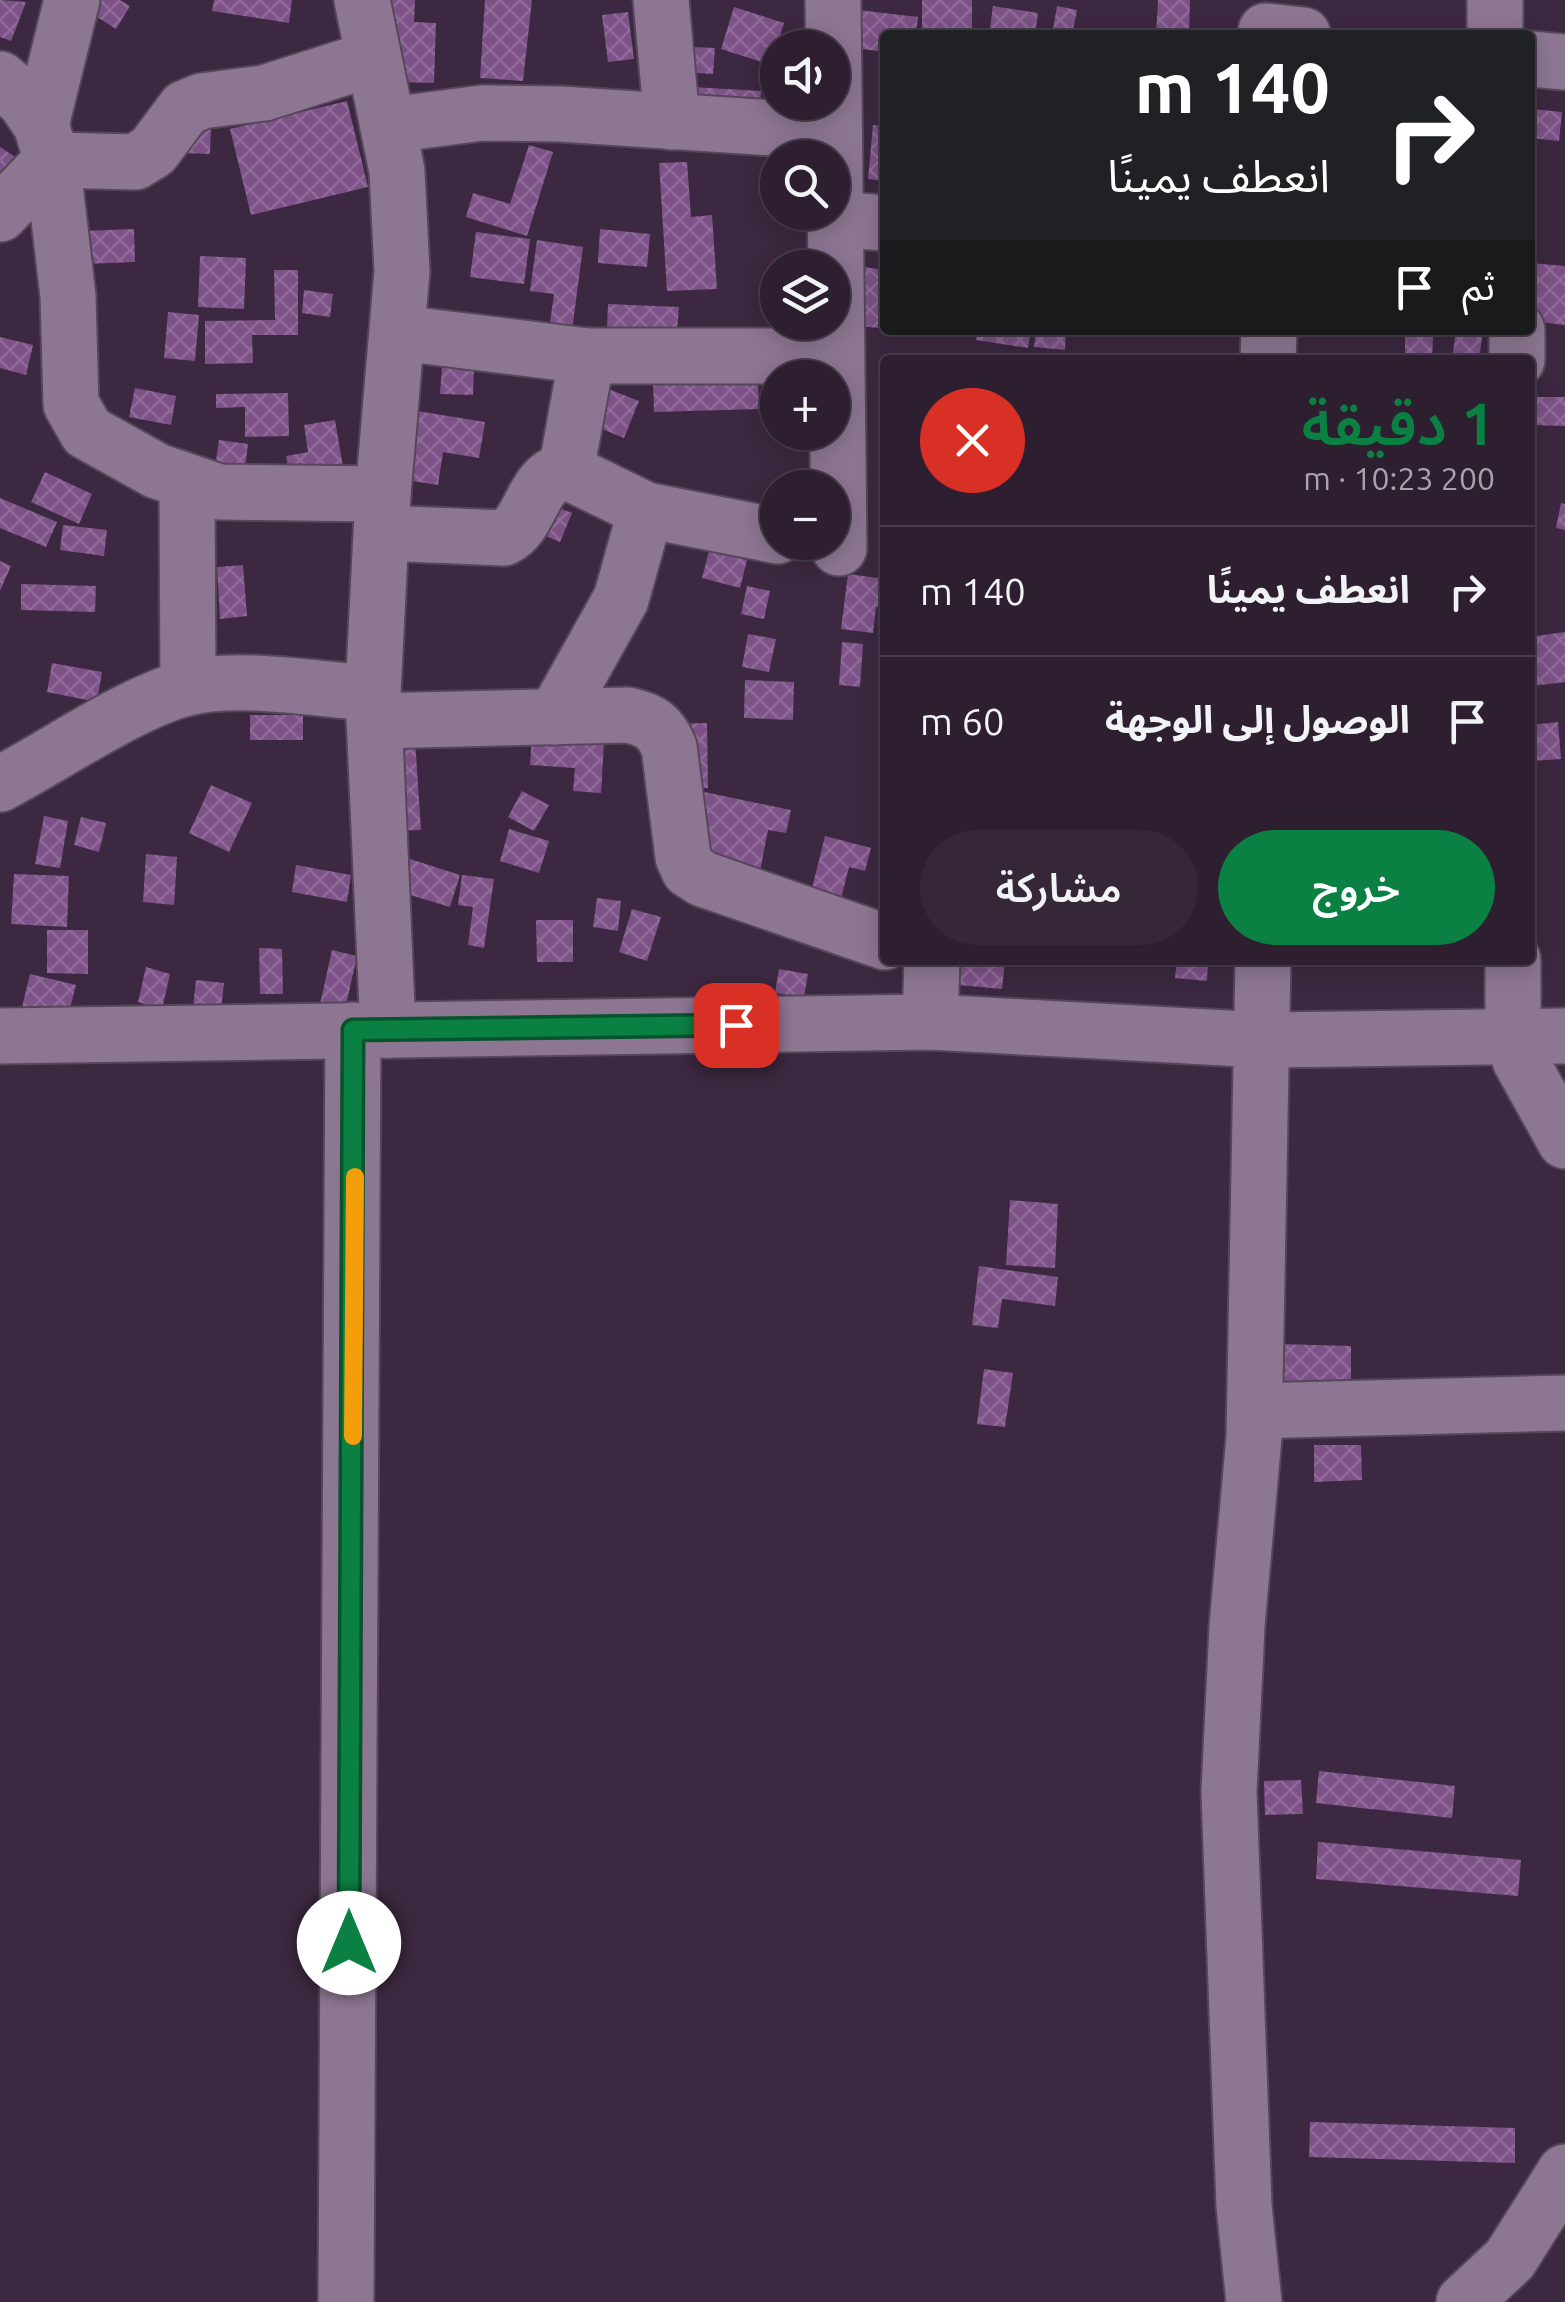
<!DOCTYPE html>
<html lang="ar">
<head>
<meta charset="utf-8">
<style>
  :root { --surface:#2d1e30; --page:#352738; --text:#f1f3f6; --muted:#a7a2ab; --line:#483c4c; --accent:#0b8043 }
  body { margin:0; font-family:Ubuntu,"Noto Sans Arabic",sans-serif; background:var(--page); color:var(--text); direction:rtl; height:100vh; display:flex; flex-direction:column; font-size:38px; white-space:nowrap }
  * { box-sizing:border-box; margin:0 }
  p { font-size:32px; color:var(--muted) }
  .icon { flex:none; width:55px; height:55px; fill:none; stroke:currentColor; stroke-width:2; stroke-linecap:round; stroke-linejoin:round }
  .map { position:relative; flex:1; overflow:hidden; direction:ltr }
  .drawer { position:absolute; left:880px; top:355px; width:655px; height:610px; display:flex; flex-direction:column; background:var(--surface); border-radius:10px; box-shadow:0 5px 25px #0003,0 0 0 2px var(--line); direction:rtl }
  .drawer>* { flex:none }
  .hud { position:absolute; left:880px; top:30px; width:655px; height:305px; border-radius:10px; box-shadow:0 5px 25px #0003,0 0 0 2px var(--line); direction:rtl; background:#202124; color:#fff; overflow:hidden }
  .buttons { position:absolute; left:760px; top:30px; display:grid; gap:20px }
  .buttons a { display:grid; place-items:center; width:90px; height:90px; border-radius:50%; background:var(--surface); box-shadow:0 5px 25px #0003,0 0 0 2px var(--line); font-size:50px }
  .pin { position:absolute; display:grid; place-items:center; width:85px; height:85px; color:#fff; margin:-42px; border-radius:20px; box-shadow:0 5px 15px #0006 }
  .me { position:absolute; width:110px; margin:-55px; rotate:0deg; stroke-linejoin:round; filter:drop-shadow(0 0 8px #0008) }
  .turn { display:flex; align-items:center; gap:35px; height:210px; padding:0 40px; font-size:45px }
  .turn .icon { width:130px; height:130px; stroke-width:2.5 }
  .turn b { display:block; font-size:70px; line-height:85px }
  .then { display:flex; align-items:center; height:95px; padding:0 40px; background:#0003; gap:20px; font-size:38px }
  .round { display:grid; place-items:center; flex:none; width:105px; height:105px; border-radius:52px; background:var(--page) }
  .headline { display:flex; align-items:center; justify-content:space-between; height:170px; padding:0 40px }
  h1 { font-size:60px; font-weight:600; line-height:75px; color:var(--accent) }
  .primary-button { display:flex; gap:20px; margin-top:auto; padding:20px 40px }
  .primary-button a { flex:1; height:115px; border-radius:60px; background:var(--accent); color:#fff; font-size:40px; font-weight:600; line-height:115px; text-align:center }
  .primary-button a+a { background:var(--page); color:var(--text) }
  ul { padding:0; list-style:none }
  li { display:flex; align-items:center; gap:30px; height:130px; padding:0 40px; border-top:2px solid var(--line) }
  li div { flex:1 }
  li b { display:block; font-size:38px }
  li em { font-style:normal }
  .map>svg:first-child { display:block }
  .building { fill:url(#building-cross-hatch) }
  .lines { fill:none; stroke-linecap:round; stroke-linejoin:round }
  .minor-casing { stroke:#56465a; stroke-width:59 }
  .minor { stroke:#8d7692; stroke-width:55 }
  .route-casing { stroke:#07532c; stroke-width:25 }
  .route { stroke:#0b8043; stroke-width:18 }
  .slow { stroke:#f59e0b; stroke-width:18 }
</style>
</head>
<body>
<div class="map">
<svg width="1565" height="2302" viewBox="0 0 1565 2302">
  <defs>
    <pattern id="building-cross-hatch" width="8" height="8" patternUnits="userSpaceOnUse" patternTransform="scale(2.5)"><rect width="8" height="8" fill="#7d5287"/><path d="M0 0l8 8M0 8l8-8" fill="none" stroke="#8f6a98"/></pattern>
  </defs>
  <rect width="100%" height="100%" fill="#3c2840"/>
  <g class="building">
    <path d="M0 0 26 2 11 41 0 37Z"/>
    <path d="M79 0H120L130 6 116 29 97 17 67 65Z"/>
    <path d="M214 0H292L289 23 212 11Z"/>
    <path d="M373 0H415L414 22 436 23 434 83 371 81Z"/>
    <path d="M485 0H532L523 81 480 78Z"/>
    <rect x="922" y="0" width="50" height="35"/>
    <path d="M1158 0H1190L1189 35H1156Z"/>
    <path d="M993 6 1038 13 1035 35H989Z"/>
    <path d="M1057 6 1077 10 1072 35H1052Z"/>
    <path d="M734 7 784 23 771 65 721 49Z"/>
    <path d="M850 9 918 17 916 35H885V52L846 47Z"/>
    <path d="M628 12 634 59 608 62 602 15Z"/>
    <path d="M668 46 715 48 713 74 666 71Z"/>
    <path d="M675 86 761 91 759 131Z"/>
    <path d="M347 101 368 187 251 215 230 129Z"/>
    <path d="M1533 109 1562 112 1559 141 1530 138Z"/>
    <path d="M873 125 885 126V181L868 179Z"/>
    <path d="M182 126 211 127 210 154 181 153Z"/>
    <path d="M529 145 553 152 527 236 466 217 473 193 510 204Z"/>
    <path d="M0 147 20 160 0 192Z"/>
    <path d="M687 162 691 217 712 215 717 289 667 291 659 163Z"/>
    <path d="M134 229 135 262 83 264 82 231Z"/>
    <path d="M600 229 650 234 647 267 598 263Z"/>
    <path d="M476 232 530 239 524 284 470 277Z"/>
    <path d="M537 240 583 247 568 361 545 358 554 294 530 291Z"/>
    <path d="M200 256 246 258 244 309 198 307Z"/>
    <path d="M1530 263 1565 266V325L1530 321Z"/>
    <path d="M855 266 885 270 879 328 848 325Z"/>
    <path d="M274 270H298V335H252L253 363 205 364V321L275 320Z"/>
    <path d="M304 290 333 294 330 317 302 313Z"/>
    <path d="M608 304 679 307 677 331 607 327Z"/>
    <path d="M168 312 199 315 195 361 164 358Z"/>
    <path d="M978 330H1031L1028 348 976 340Z"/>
    <path d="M1036 330H1066L1065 350 1034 347Z"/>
    <path d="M1456 330H1483L1479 360H1452Z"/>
    <path d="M1405 336 1433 337 1432 360H1405Z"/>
    <path d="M0 337 33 345 26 375 0 368Z"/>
    <path d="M442 367 474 368 473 395 440 394Z"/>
    <path d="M758 379 759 409 654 412 653 382Z"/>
    <path d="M588 381 639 401 624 438 602 429 592 456Z"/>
    <path d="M135 388 176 396 171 425 129 417Z"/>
    <path d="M288 393 289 436 245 437V407L216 408V394Z"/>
    <path d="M1530 397H1565V426L1530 425Z"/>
    <path d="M411 410 485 422 479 458 443 452 438 485 400 479Z"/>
    <path d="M335 420 346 485 293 494 286 456 308 452 304 425Z"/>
    <path d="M219 440 248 444 241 500 211 496Z"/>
    <path d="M45 472 92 494 79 524 31 502Z"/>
    <path d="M0 498 57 522 46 547 0 528Z"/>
    <path d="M543 501 572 513 560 542 531 530Z"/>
    <path d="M1561 503 1565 504V530L1556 528Z"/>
    <path d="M63 525 107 530 104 556 60 550Z"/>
    <path d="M709 551 747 560 740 588 702 578Z"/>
    <path d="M0 561 11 566 0 591Z"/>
    <path d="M243 565 247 616 220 619 217 567Z"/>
    <path d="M848 574 885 579V608L876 607 873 633 841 629Z"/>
    <path d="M21 584 96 586 95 612 21 610Z"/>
    <path d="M747 586 770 591 764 619 741 614Z"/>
    <path d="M1565 632V682L1532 686 1530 637Z"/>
    <path d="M748 634 776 639 769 672 742 667Z"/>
    <path d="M842 642 863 644 860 687 839 685Z"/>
    <path d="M52 663 102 672 97 702 47 692Z"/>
    <path d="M745 680 794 682 793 720 744 718Z"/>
    <rect x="250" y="715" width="53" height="25"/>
    <path d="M1558 722 1561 759 1530 761V725Z"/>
    <path d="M707 723 708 788 673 789 672 724Z"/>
    <path d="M532 736 604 742 601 793 573 791 575 768 530 765Z"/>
    <path d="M415 739 421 830 391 831 385 741Z"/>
    <path d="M211 785 252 803 229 852 189 833Z"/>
    <path d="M695 790 791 810 786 833 768 830 760 871 682 855Z"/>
    <path d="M522 791 549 805 534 831 508 817Z"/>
    <path d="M44 816 68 821 60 868 35 864Z"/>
    <path d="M81 817 106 823 99 852 74 845Z"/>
    <path d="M509 829 549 841 539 873 500 861Z"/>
    <path d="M825 836 871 848 865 871 849 867 833 931 803 924Z"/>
    <path d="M146 854 177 857 174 905 143 902Z"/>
    <path d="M407 858 460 875 450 907 397 891Z"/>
    <path d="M296 865 351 875 347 902 292 892Z"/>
    <path d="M14 874 69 876 67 927 11 924Z"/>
    <path d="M462 875 494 879 484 948 468 945 473 907 458 905Z"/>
    <path d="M597 898 621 901 618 931 593 927Z"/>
    <path d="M632 909 661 917 647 961 619 952Z"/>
    <path d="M536 920H573V962H537Z"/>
    <path d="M47 930H88V974L47 973Z"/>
    <path d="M259 948 282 949 283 994H260Z"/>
    <path d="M332 950 357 956 343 1019 318 1013Z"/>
    <path d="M939 960H1005L1002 989 937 983Z"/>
    <path d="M1177 960H1208L1207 981 1175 978Z"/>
    <path d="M146 967 170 974 162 1009 138 1002Z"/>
    <path d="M779 969 808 974 804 997 775 993Z"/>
    <path d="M30 974 76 985 63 1035 18 1024Z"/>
    <path d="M196 980 224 983 219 1028 191 1025Z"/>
    <path d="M1010 1200 1058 1204 1055 1268 1006 1265Z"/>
    <path d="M979 1266 1058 1277 1055 1306 1002 1299 998 1328 972 1325Z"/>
    <path d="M1279 1344 1351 1346V1390L1278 1388Z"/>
    <path d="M984 1369 1013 1373 1005 1427 977 1424Z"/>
    <path d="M1314 1445H1361L1362 1480 1314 1482Z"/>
    <path d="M1319 1771 1455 1786 1452 1818 1316 1803Z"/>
    <path d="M1301 1780 1303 1814 1265 1815 1264 1781Z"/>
    <path d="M1318 1842 1521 1860 1518 1896 1316 1879Z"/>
    <path d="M1310 2122 1515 2128V2163L1309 2157Z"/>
  </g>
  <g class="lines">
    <defs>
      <g id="minor">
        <path d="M362 0 397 171 402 271 383 494 373 693 388 1030"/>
        <path d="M661 0 672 122"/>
        <path d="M833 0 839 548"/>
        <path d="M1266 31 1303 35"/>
        <path d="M1495 35V0"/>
        <path d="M1530 59 1565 62"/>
        <path d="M0 79 25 101 41 125 52 160 68 296 71 404 87 432 157 471 219 492 383 494"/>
        <path d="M41 125 72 0"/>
        <path d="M390 125 482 113 560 114 834 132"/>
        <path d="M0 214 52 160 135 162 153 151 185 108 202 101 264 93 371 59"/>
        <path d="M836 219 885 223"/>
        <path d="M400 333 587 356H834"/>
        <path d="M1268 360 1269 330"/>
        <path d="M1517 360V330"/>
        <path d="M566 471 587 356"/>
        <path d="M187 484 188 688"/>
        <path d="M382 533 504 538C534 523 530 477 566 471L646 510 778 536"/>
        <path d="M555 717 621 599 646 510"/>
        <path d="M374 721 628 715C650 720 660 726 669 747L683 857 689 870 703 879 885 942"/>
        <path d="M0 784C54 756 131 702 187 688 241 675 318 690 373 693"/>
        <path d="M1513 960V1037L1520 1060 1565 1141"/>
        <path d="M930 1022 932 960"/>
        <path d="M0 1036 930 1022 1263 1040 1565 1036"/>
        <path d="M1255 1411 1565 1403"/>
        <path d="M346 2302 353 1030"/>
        <path d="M1254 2302 1244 2206 1229 1792 1237 1626 1254 1437 1263 960"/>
        <path d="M1464 2302 1510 2259 1565 2172"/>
      </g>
    </defs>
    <use href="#minor" class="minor-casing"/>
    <use href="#minor" class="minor"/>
  </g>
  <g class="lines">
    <defs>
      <path id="route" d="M349 1943 353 1030 736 1025"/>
    </defs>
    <use href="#route" class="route-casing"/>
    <use href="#route" class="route"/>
    <path class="slow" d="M353 1436 355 1177"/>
  </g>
</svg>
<div class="buttons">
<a><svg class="icon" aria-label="sound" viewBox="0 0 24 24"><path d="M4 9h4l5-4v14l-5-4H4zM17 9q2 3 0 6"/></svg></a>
<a><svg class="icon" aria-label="search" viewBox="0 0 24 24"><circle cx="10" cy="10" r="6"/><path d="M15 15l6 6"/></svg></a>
<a><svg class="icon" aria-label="layers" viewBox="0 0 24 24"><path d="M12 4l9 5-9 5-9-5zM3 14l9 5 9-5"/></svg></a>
<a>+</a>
<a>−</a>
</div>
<div class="pin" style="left:736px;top:1025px;background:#d93025"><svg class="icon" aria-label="arrive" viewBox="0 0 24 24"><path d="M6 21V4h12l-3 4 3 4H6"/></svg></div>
<svg class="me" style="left:349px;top:1943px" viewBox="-20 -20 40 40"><circle r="19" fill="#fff"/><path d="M0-13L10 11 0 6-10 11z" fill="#0b8043"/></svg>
<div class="hud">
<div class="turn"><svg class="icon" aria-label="right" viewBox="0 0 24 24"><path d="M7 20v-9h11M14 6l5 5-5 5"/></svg><div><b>140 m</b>انعطف يمينًا</div></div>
<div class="then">ثم<svg class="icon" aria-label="arrive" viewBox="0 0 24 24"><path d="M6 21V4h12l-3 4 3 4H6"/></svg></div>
</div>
<section class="drawer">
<div class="headline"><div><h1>1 دقيقة</h1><p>200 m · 10:23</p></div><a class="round" style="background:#d93025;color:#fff"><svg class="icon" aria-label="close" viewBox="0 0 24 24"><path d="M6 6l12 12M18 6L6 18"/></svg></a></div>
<ul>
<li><svg class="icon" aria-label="right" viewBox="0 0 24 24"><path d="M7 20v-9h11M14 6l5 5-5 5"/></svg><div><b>انعطف يمينًا</b></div><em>140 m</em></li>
<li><svg class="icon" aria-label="arrive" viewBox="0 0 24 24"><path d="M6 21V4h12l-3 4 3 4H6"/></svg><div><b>الوصول إلى الوجهة</b></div><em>60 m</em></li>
</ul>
<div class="primary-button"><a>خروج</a><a>مشاركة</a></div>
</section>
</div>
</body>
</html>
